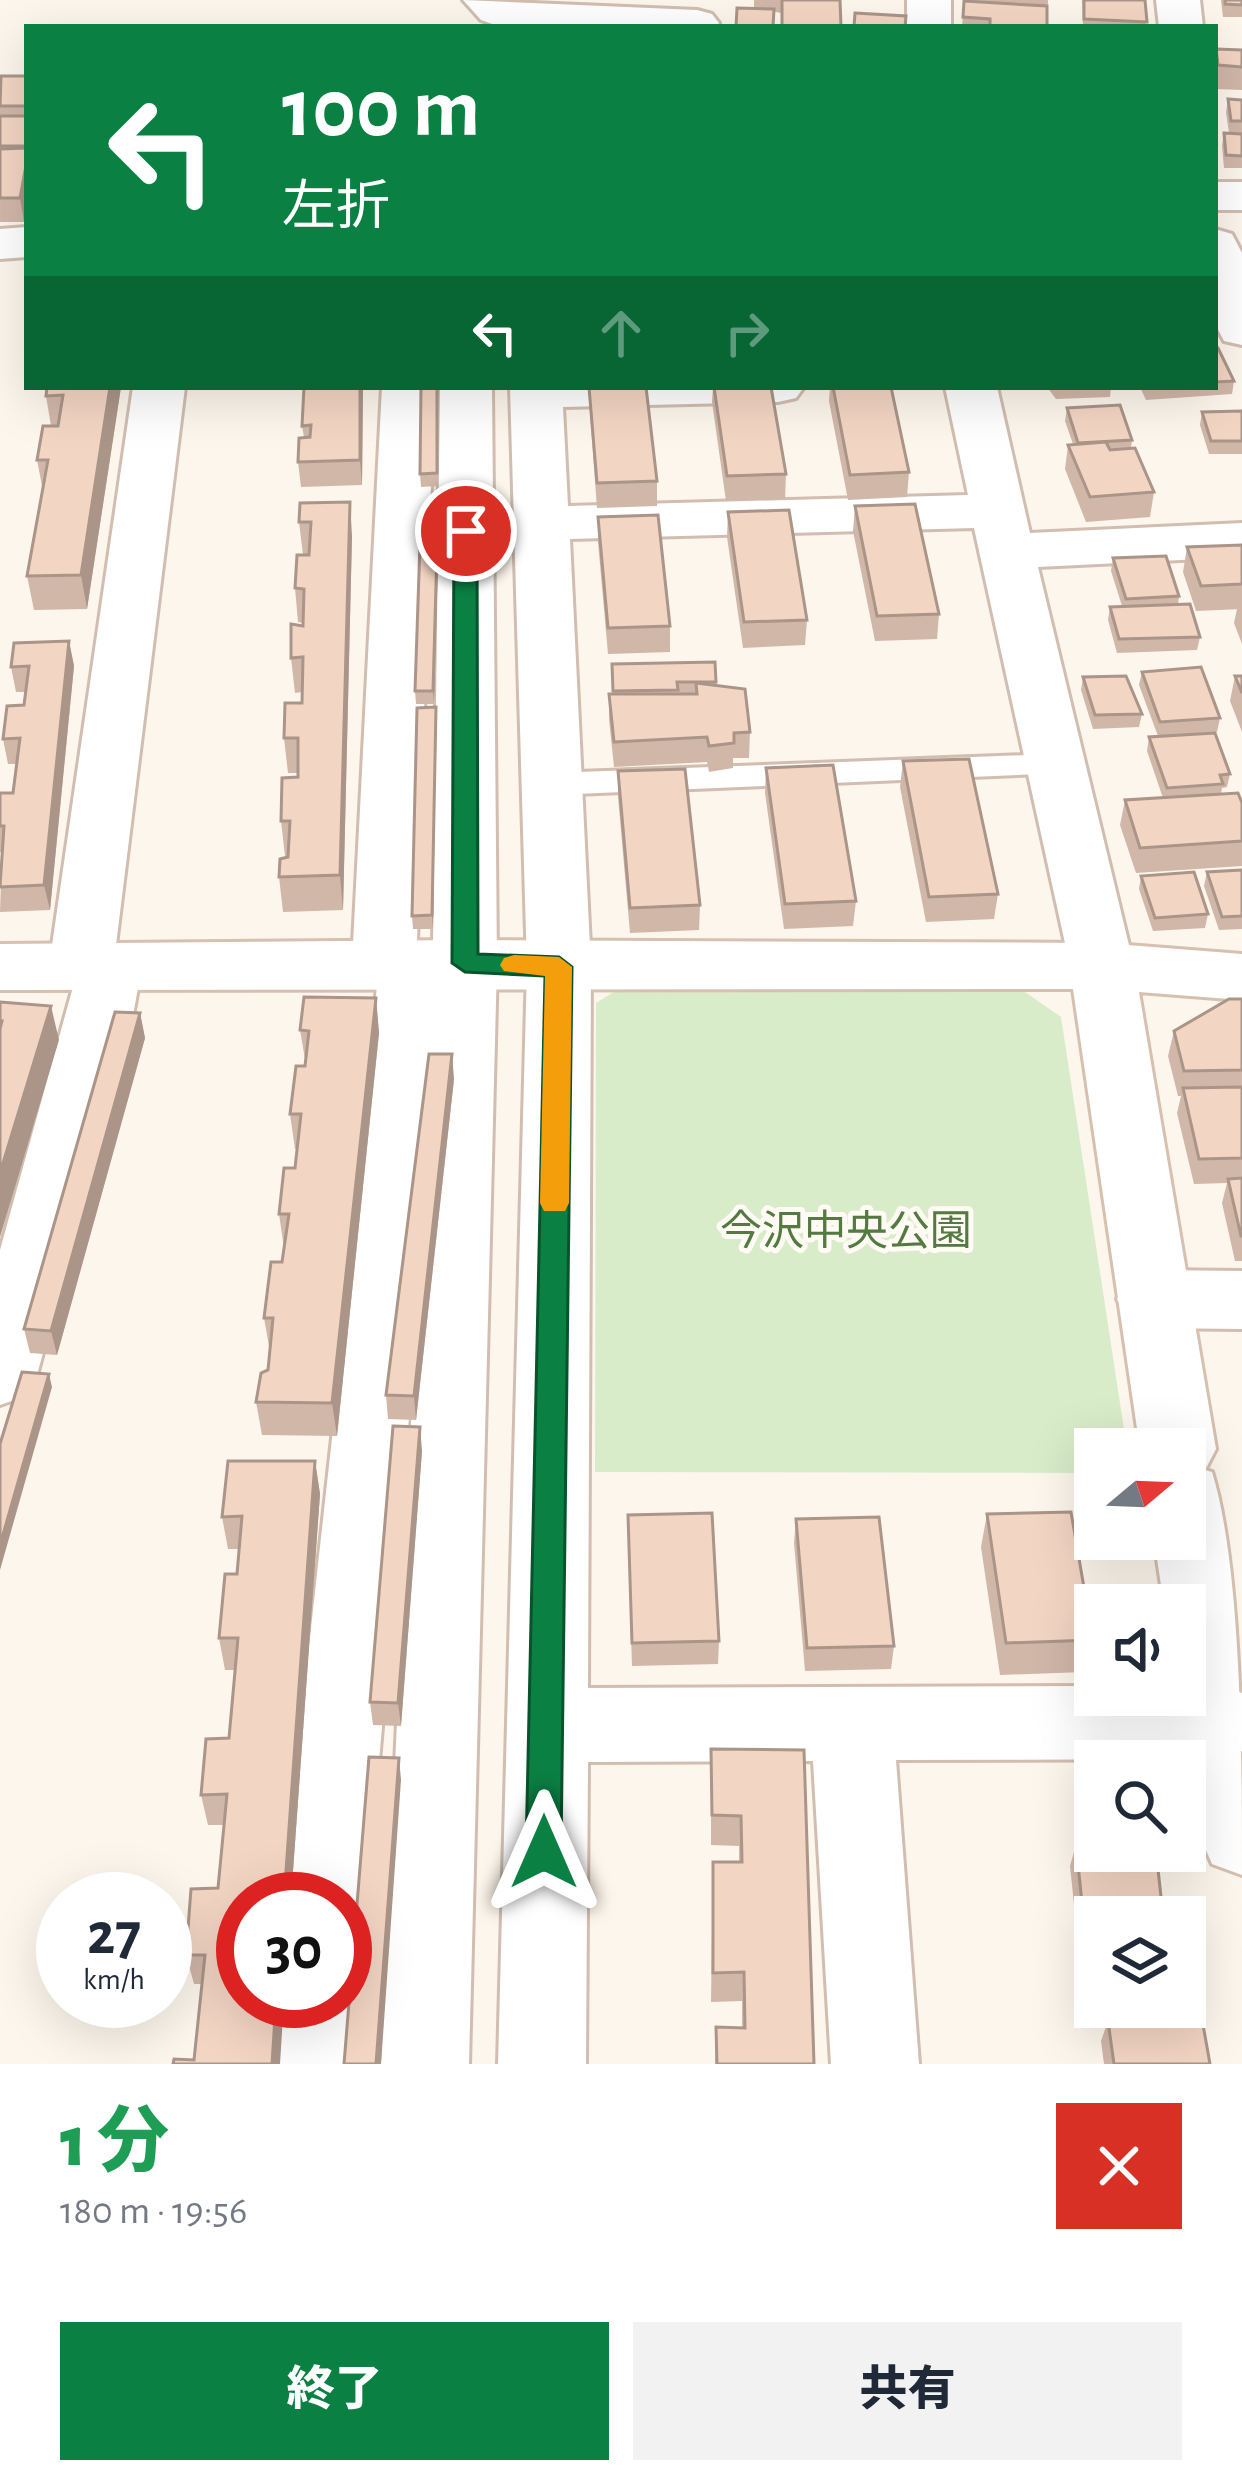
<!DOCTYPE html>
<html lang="ja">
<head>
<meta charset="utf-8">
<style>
  :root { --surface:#fff; --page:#f2f2f3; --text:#1f2937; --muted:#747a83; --accent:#0b8043 }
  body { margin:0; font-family:"Alegreya Sans","Noto Sans JP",sans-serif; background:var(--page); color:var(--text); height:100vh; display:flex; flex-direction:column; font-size:45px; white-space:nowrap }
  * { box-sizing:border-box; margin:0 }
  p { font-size:39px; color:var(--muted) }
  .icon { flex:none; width:66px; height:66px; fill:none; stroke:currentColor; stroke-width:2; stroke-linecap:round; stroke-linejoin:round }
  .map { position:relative; height:2064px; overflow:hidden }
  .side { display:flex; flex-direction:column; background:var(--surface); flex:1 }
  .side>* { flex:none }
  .hud { position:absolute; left:24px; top:24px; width:1194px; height:366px; border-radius:0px; box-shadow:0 12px 48px #0002; background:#0b8043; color:#fff; overflow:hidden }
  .needle { width:78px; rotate:71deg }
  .tools { position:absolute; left:1074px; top:1428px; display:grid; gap:24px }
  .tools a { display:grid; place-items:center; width:132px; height:132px; border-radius:0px; background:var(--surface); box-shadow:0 12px 48px #0002; font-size:60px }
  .speed { position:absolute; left:36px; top:1872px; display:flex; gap:24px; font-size:60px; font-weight:700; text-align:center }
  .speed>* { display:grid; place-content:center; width:156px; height:156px; border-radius:50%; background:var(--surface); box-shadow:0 12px 48px #0002; line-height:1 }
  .speed small { font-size:30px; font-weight:400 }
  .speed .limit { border:18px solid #d22; background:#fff; color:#111 }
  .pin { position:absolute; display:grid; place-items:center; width:102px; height:102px; color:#fff; margin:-51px; border:6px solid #fff; border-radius:50%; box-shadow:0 3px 12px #0007 }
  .me { position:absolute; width:132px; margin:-66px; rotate:0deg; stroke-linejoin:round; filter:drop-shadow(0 0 9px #0008) }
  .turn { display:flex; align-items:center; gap:42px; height:252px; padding:0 60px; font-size:54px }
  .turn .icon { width:156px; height:156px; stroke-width:2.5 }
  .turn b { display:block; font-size:84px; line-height:102px }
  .lanes { display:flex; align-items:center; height:114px; padding:0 60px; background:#0003; justify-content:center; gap:60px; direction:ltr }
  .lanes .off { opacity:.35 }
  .round { display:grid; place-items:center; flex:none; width:126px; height:126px; border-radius:0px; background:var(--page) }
  .headline { display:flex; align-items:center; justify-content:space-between; height:204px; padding:0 60px }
  h1 { font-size:72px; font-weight:800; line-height:90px; color:#1e9e55 }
  .action { display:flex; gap:24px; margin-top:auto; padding:24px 60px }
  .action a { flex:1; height:138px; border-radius:0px; background:var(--accent); color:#fff; font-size:48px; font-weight:800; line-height:138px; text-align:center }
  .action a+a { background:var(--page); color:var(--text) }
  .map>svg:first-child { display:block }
  .green { fill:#d8ecc9 }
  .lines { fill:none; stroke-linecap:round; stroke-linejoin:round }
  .lane-casing { stroke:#d1beb0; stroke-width:6 }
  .street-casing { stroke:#d1beb0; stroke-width:6 }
  .secondary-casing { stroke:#d6c0b0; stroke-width:6 }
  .lane { fill:#fff; fill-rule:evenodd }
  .street { fill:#fff; fill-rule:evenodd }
  .secondary { fill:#fff; fill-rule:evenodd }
  .wall { fill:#d1b7a8 }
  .shaded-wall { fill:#aa9588 }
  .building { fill:#f3d5c3; stroke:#aa9588; stroke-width:3 }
  .route { fill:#0b8043; stroke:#07532c; stroke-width:3 }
  .slow { fill:#f59e0b }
  .labels { text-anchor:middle; stroke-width:10; stroke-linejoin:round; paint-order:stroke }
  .park-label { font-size:42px; fill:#537a41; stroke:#fffaf3 }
</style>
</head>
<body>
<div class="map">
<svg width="1242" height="2064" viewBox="0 0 1242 2064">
  <rect width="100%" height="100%" fill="#fdf6ec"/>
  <path class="green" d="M628 983H1012L1061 1017 1127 1449H1095V1473L595 1472 596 1003Z"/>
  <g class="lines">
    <defs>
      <path id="lane" d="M1053 754 1065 757 1069 765 1065 773 552 795 540 792 536 784 540 776 552 773Z"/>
      <g id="street">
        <path d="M463 0 697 10 712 14 719 23 716 27H501L481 20Z"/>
        <rect x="907" y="0" width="44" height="27"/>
        <path d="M1156 0H1200L1203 27H1159Z"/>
        <rect x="1215" y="182" width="27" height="28"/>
        <path d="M27 227V257L0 259V229Z"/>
        <path d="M1215 229 1232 234 1242 253V345L1224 341 1215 324Z"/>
        <path d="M133 387H185L116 945 133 950 142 966 130 1032 37 1375 26 1396 0 1405V1250L73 987 58 982 49 966Z"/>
        <path d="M382 387H434L417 942 433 946 440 387H492L497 963 469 2064H381L414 1360 367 1899 354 1928 345 1931V1899H281L365 1140 377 984 361 979 352 963Z"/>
        <path d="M510 387H804L796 398 778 402 563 407 568 506 968 495 945 387H997L1030 533 1242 523V557L1038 567 1134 966 1125 982 1102 989 1079 982 1070 966 974 528 570 539 591 967 588 1688 1095 1686V1695H1185V1685H1222L1242 1693V1751L1222 1759 896 1760 919 2064H831L813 1761 588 1762 586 2064H498L527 967Z"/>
        <path d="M1153 1270 1242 1271V1329L1153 1328 1128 1319 1117 1299 1128 1279Z"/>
        <path d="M345 1976 356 2001 349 2064H261L268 2001H345Z"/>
      </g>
      <path id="secondary" d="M465 940 1102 943 1242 954V1000L1139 992 1216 1449 1205 1470 1212 1472C1242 1569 1242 1764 1242 1875L1212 1864 1200 1836 1178 1695H1185V1605H1164L1154 1539H1185V1449H1140L1073 989 0 990V944Z"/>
    </defs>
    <use href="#lane" class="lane-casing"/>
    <use href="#street" class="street-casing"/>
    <use href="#secondary" class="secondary-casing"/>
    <use href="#lane" class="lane"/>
    <use href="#street" class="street"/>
    <use href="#secondary" class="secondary"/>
  </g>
  <g class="wall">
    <path d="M754 0H840L781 13 754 8Z"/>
    <path d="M974 0H1048L1047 27H962L964 1 974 2Z"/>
    <path d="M1082 0H1145L1146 27H1083Z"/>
    <path d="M1221 0H1242V17H1223Z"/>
    <path d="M1216 49 1242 50V90L1215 89Z"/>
    <path d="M27 76V205L24 222H0V79Z"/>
    <path d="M1228 99 1242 100V134L1229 133 1226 112Z"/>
    <path d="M1224 133 1242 134V168H1224L1222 146Z"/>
    <path d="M1215 349 1234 381 1232 394 1146 400 1140 387H1215Z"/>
    <path d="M121 387 87 609 34 610 27 576 43 491 37 460 51 426 46 396Z"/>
    <path d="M363 387 362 485 301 487 298 462 304 437 302 426Z"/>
    <path d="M438 387V486L421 487 420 474Z"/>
    <path d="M588 387 657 481V506L597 508Z"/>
    <path d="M713 387H771L786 474 785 499 726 501 712 402Z"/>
    <path d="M830 387H891L909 472 907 497 848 500 829 401Z"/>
    <path d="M1021 387H1111L1110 397 1056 399 1047 387Z"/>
    <path d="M1067 408 1132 440 1131 448 1154 492 1150 517 1086 522 1065 469 1068 445 1073 444 1065 421Z"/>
    <path d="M1242 411V454H1209L1200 425 1202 412Z"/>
    <path d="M300 503 352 536 343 910 283 912 279 877 288 856H285L281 821 298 777V773H288L284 738 302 703V692L295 693 291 658 303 623 298 622 295 588 303 555 299 522Z"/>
    <path d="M855 506 939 614 937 639 875 641 853 531Z"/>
    <path d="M728 512 807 620 805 645 743 648 727 537Z"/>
    <path d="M438 513 434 704H416L415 691Z"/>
    <path d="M598 517 670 626V652L608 654 598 542Z"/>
    <path d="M1242 545V609L1196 611 1183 572 1187 547Z"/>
    <path d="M1113 558 1179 596 1178 605 1200 637 1197 650 1117 653 1108 620 1110 607 1122 606 1111 571Z"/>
    <path d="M1237 609H1242V644L1234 623Z"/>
    <path d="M69 641 74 666 50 910 0 912 2 852H0V793H13L17 764H8L3 739 24 705 26 692H16L11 667Z"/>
    <path d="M715 662 716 685 750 732 749 758H733V768L709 772 707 762 614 767 609 719V694H613L612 664Z"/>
    <path d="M1142 672 1220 718 1217 732 1158 736 1139 685Z"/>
    <path d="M1235 676H1242V732L1230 701Z"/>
    <path d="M1083 677 1142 714 1139 727 1093 729 1081 690Z"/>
    <path d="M436 707 433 929H413L412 916Z"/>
    <path d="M1149 737 1230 774 1227 787 1222 788 1221 794 1242 803V866L1136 873 1120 825 1125 800 1163 798 1147 751Z"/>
    <path d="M903 761 998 894 994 919 926 922 900 787Z"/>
    <path d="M766 768 856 901 853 926 784 929 765 793Z"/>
    <path d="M618 771 700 905 699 930 630 933 618 797Z"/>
    <path d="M1242 870V929L1219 930 1204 886 1207 872Z"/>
    <path d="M1141 876 1208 914 1205 928 1153 931 1139 889Z"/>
    <path d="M376 998 379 1033 337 1436 262 1435 256 1402 268 1370 270 1352 264 1318 282 1262 284 1248 279 1214 295 1168 297 1149H295L290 1114 306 1065 300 1030Z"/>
    <path d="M1242 999V1261H1235L1222 1203 1227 1183 1194 1184 1177 1113 1181 1096H1178L1168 1056 1174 1031Z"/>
    <path d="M140 1013 145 1038 57 1355 30 1353 24 1329Z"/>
    <path d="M454 1079 416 1420 388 1419 386 1395Z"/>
    <path d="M422 1451 401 1726 373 1725 370 1702Z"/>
    <path d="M315 1461 320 1494 291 1899H243L194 2060 202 1984H194L186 1955 218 1888 224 1825H208L201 1795 229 1738 235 1670H225L219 1638 237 1574 239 1549H228L222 1517Z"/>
    <path d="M987 1514 1093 1640 1085 1672 1000 1675 981 1547Z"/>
    <path d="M796 1519 894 1646 891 1669 805 1671 794 1543Z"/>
    <path d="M628 1539 719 1641 718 1664 632 1666Z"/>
    <path d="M711 1749 804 1750 814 2064H715L716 2027H742V2001L711 2002 713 1862H739V1846L711 1845Z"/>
    <path d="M1076 1845H1095V1851H1156L1163 1915H1187L1195 1982 1187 2003H1185V1917H1095V2001H1084L1070 1866Z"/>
    <path d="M1108 2021 1210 2064H1104L1101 2041Z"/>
  </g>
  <g class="shaded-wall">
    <path d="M27 160V205L24 222 20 198Z"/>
    <path d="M110 387H121L87 609 81 575Z"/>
    <path d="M360 387H363L362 485 360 460Z"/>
    <path d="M350 502 352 536 343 910 340 875Z"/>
    <path d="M438 513 439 526 434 704 433 691Z"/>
    <path d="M69 641 74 666 50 910 44 885Z"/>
    <path d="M436 707V720L433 929 432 915Z"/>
    <path d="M376 998 379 1033 337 1436 332 1403Z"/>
    <path d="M51 1006 59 1040 0 1237V1173Z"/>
    <path d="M140 1013 145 1038 57 1355 51 1331Z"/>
    <path d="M452 1054 454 1079 416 1420 414 1396Z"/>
    <path d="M49 1374 52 1387 0 1570V1545Z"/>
    <path d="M420 1427 422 1451 401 1726 398 1703Z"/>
    <path d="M315 1461 320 1494 291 1899H284Z"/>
    <path d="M399 1758 401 1780 381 2064H376Z"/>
    <path d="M276 2001H284L280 2064H272Z"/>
  </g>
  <g class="building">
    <path d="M782 0H840L841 27H782Z"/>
    <path d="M1084 0H1145L1147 22 1084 19Z"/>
    <path d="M1225 0H1242V5L1225 4Z"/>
    <path d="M964 1 1047 6V27H990V19L963 17Z"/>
    <path d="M737 8 774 9 773 27H736Z"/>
    <path d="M855 13 906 16 905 27H854Z"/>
    <path d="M1216 49 1242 50V67L1218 65Z"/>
    <path d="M1 76H27V106H0Z"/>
    <path d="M1228 99 1242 100V121H1231Z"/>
    <rect x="0" y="116" width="27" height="30"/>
    <path d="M1224 133 1242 134V156L1226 155Z"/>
    <path d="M27 148V160L20 198H0V149Z"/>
    <path d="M1218 348 1234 381 1215 382V349Z"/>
    <path d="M47 387H110L81 575 27 576 48 460H37L43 426H58L63 395 46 396Z"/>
    <path d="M304 387H360V460L298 462 299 438 310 437 311 425 302 426Z"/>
    <path d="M421 387H437V473L420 474Z"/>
    <path d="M589 387H646L657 481 597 483Z"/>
    <path d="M714 387H771L786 474 727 476Z"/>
    <path d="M833 387H891L909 472 850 475Z"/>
    <path d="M1120 405 1132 440 1078 443 1067 408Z"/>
    <path d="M1242 411V441H1211L1202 412Z"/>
    <path d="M1106 442 1110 450 1135 448 1154 492 1090 497 1068 445Z"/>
    <path d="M350 502 340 875 279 877 280 859 288 857 290 821H281L282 778 298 777V738H284L285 703H302L303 657 291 658V624L303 626 304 589 295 588 297 555H309L311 522H299L300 503Z"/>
    <path d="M915 504 939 614 877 616 855 506Z"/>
    <path d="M789 510 807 620 744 622 728 512Z"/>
    <path d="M438 513 433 691H415L421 514Z"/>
    <path d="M658 515 670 626 608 628 598 517Z"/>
    <path d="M1242 545V584L1201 586 1187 547Z"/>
    <path d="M1166 556 1179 596 1126 599 1113 558Z"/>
    <path d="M1190 604 1200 637 1119 639 1110 607Z"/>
    <path d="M69 641 44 885 0 887 4 826H0V793H13L20 738 3 739 7 706 24 705 29 666 11 667 14 643Z"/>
    <path d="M715 662 716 682H677L678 690 613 691 612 664Z"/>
    <path d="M1201 667 1220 718 1160 722 1142 672Z"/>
    <path d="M1126 676 1142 714 1095 715 1083 677Z"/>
    <path d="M1235 676H1242V693Z"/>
    <path d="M696 683 745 689 750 732 734 733V743L709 746 707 737 614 742 609 694H697Z"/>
    <path d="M436 707 432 915 412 916 417 708Z"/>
    <path d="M1215 733 1230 774 1220 775 1223 784 1167 788 1149 737Z"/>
    <path d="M969 759 998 894 929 897 903 761Z"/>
    <path d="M833 765 856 901 785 904 766 768Z"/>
    <path d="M685 769 700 905 630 908 618 771Z"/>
    <path d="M1238 793 1242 803V841L1140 848 1125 800Z"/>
    <path d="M1242 870V916L1222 917 1207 872Z"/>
    <path d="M1194 872 1208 914 1155 918 1141 876Z"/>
    <path d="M304 997 376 998 332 1403 256 1402 261 1373 268 1370 273 1318H264L271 1262H282L289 1214H279L284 1168H295L301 1114H290L296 1066H305L309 1031 300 1030Z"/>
    <path d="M1229 999H1242V1070L1184 1071 1174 1031Z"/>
    <path d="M0 1002 51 1006 0 1173V1029L2 1021H0Z"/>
    <path d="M115 1012 140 1013 51 1331 24 1329Z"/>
    <path d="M429 1054H452L414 1396 386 1395Z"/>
    <path d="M1242 1087V1158L1199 1159 1183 1088Z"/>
    <path d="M1242 1178V1236H1241L1228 1179Z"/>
    <path d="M22 1372 49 1374 0 1545V1444Z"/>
    <path d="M393 1426 420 1427 398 1703 370 1702Z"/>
    <path d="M228 1461H315L284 1899H243V2001H276L272 2064H173L174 2059 194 2060 205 1955H186L191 1889 218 1888 227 1794 201 1795 206 1739 229 1738 238 1638H219L225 1574H237L242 1516 222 1517Z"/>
    <path d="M1071 1512 1093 1640 1006 1643 987 1514Z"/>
    <path d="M712 1513 719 1641 632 1643 628 1515Z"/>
    <path d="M879 1517 894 1646 807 1648 796 1519Z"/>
    <path d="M711 1749 804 1750 814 2064H717L716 2027 745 2028 744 1972 713 1973V1862H742L741 1816 712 1815Z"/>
    <path d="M369 1757 399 1758 376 2064H344Z"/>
    <path d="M1076 1845H1095V1851H1156L1163 1915H1187L1195 1982H1185V1917H1095V1980H1090Z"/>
    <path d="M1202 2019 1210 2064H1114L1108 2021Z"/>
  </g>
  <path class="route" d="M466 524 477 531 478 954 559 957 572 967 561 1852 556 1863 544 1868 531 1863 526 1852 545 976 465 972 452 963 454 531Z"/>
  <path class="slow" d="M514 955 559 957 572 967 569 1203 565 1211H544L540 1203 545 976 504 971 500 965 504 958Z"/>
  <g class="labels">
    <g class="park-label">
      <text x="846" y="1245">今沢中央公園</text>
    </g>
  </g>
</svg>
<div class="tools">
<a><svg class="needle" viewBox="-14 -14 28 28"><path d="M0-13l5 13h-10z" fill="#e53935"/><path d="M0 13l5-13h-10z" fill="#747a83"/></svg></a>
<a><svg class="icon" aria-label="sound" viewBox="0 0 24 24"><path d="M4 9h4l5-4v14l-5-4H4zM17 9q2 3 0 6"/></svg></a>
<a><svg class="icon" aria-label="search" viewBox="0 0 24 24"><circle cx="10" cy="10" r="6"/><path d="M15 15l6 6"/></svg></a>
<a><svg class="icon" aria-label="layers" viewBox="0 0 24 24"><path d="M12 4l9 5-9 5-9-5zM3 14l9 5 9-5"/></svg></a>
</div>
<div class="speed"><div>27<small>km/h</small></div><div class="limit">30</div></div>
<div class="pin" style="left:466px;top:531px;background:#d93025"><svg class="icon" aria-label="arrive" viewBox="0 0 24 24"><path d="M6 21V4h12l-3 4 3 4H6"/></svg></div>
<svg class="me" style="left:544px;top:1852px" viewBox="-20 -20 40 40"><path d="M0-17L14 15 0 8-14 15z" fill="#0b8043" stroke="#fff" stroke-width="4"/></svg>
<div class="hud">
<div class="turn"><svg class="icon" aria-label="left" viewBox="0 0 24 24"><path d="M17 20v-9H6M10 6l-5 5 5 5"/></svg><div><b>100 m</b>左折</div></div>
<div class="lanes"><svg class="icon" aria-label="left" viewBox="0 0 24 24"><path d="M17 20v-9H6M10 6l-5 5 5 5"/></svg><svg class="icon off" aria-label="ahead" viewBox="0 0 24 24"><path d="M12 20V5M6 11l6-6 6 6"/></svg><svg class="icon off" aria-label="right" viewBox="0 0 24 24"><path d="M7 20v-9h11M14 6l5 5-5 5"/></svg></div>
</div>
</div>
<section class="side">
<div class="headline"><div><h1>1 分</h1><p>180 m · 19:56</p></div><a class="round" style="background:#d93025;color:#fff"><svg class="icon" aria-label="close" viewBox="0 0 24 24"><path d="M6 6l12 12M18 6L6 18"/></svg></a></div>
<div class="action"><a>終了</a><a>共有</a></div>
</section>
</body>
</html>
